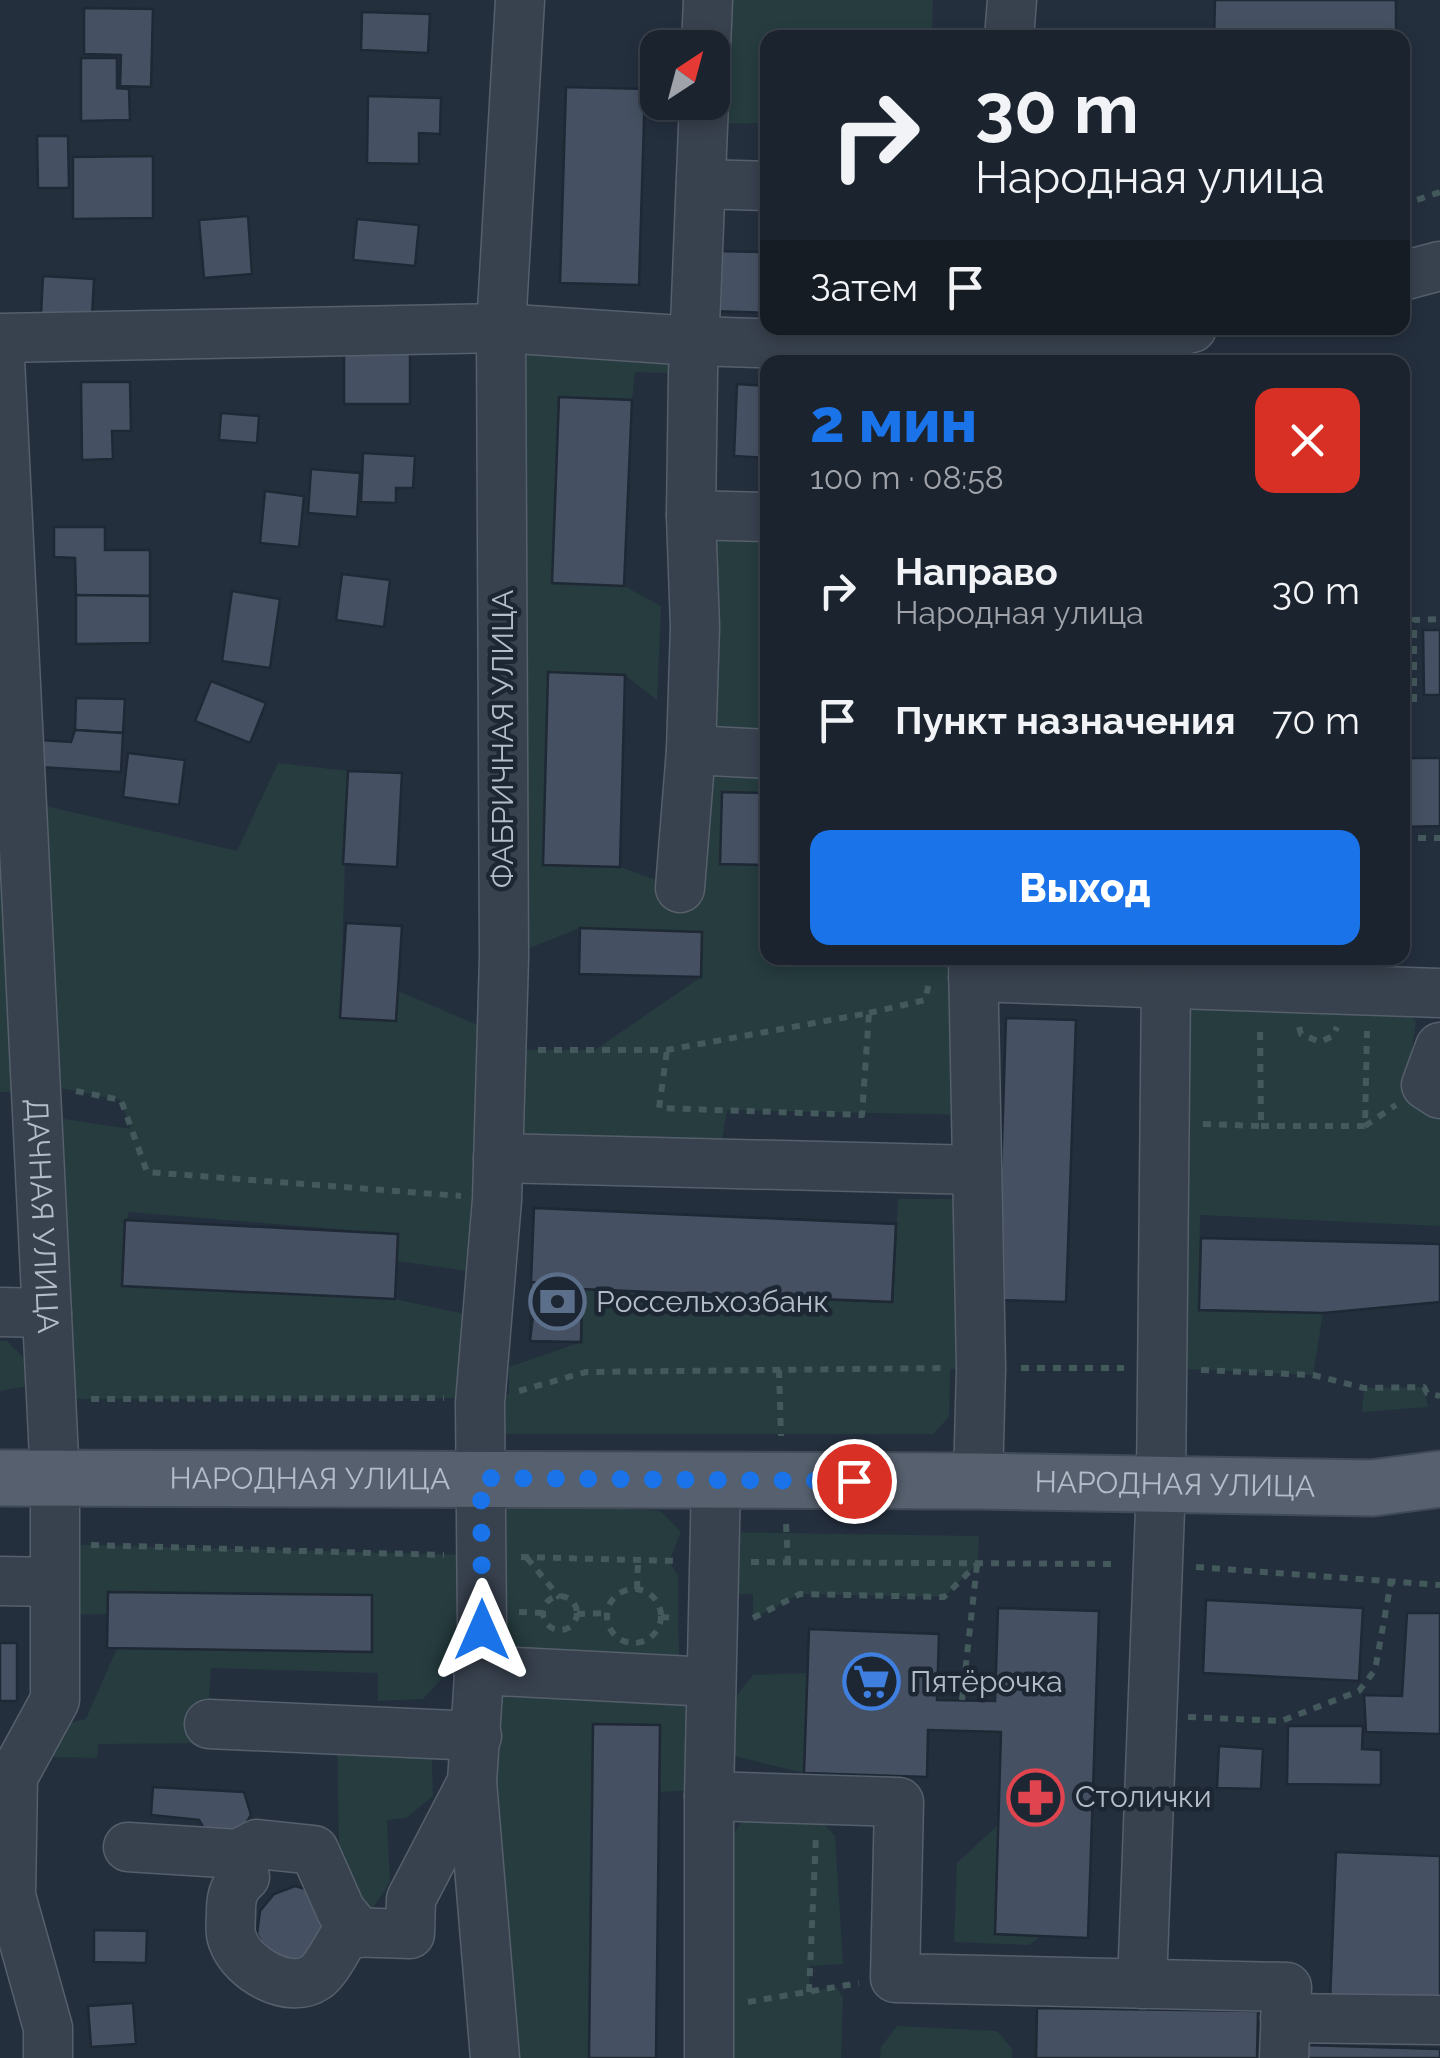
<!DOCTYPE html>
<html lang="ru">
<head>
<meta charset="utf-8">
<style>
  :root { --surface:#1b232e; --page:#242b36; --text:#f1f3f6; --muted:#a0a4aa; --line:#39404a; --accent:#1a73e8 }
  body { margin:0; font-family:Raleway,sans-serif; background:var(--page); color:var(--text); height:100vh; display:flex; flex-direction:column; font-size:38px; white-space:nowrap }
  * { box-sizing:border-box; margin:0 }
  p { font-size:32px; color:var(--muted) }
  .icon { flex:none; width:55px; height:55px; fill:none; stroke:currentColor; stroke-width:2; stroke-linecap:round; stroke-linejoin:round }
  .map { position:relative; flex:1; overflow:hidden }
  .drawer { position:absolute; left:760px; top:355px; width:650px; height:610px; display:flex; flex-direction:column; background:var(--surface); border-radius:20px; box-shadow:0 5px 15px #0003,0 0 0 2px var(--line) }
  .drawer>* { flex:none }
  .hud { position:absolute; left:760px; top:30px; width:650px; height:305px; border-radius:20px; box-shadow:0 5px 15px #0003,0 0 0 2px var(--line); background:#1b232e; color:var(--text); overflow:hidden }
  .needle { width:65px; rotate:36deg }
  .tools { position:absolute; left:640px; top:30px; display:grid; gap:20px }
  .tools a { display:grid; place-items:center; width:90px; height:90px; border-radius:20px; background:var(--surface); box-shadow:0 5px 15px #0003,0 0 0 2px var(--line); font-size:50px }
  .pin { position:absolute; display:grid; place-items:center; width:85px; height:85px; color:#fff; margin:-42px; border:5px solid #fff; border-radius:50%; box-shadow:0 2px 10px #0007 }
  .me { position:absolute; width:110px; margin:-55px; rotate:0deg; stroke-linejoin:round; filter:drop-shadow(0 0 8px #0008) }
  .turn { display:flex; align-items:center; gap:35px; height:210px; padding:0 50px; font-size:45px }
  .turn .icon { width:130px; height:130px; stroke-width:2.5 }
  .turn b { display:block; font-size:70px; line-height:85px }
  .then { display:flex; align-items:center; height:95px; padding:0 50px; background:#0003; gap:20px; font-size:38px }
  .round { display:grid; place-items:center; flex:none; width:105px; height:105px; border-radius:20px; background:var(--page) }
  .overview { display:flex; align-items:center; justify-content:space-between; height:170px; padding:0 50px }
  h1 { font-size:60px; font-weight:800; line-height:75px; color:var(--accent) }
  .button { display:flex; gap:20px; margin-top:auto; padding:20px 50px }
  .button a { flex:1; height:115px; border-radius:20px; background:var(--accent); color:#fff; font-size:40px; font-weight:800; line-height:115px; text-align:center }
  ul { padding:0; list-style:none }
  li { display:flex; align-items:center; gap:30px; height:130px; padding:0 50px }
  li div { flex:1 }
  li b { display:block; font-size:38px }
  li em { font-style:normal }
  .map>svg:first-child { display:block }
  .green { fill:#263c3f }
  .building { fill:#455162; stroke:#1f2835; stroke-width:2.5 }
  .lines { fill:none; stroke-linecap:round; stroke-linejoin:round }
  .minor-casing { stroke:#565f6c; stroke-width:51 }
  .major-casing { stroke:#414a57; stroke-width:59 }
  .path { stroke:#44595c; stroke-width:6; stroke-dasharray:8 8; stroke-linecap:butt }
  .minor { stroke:#38414e; stroke-width:48 }
  .major { stroke:#56606e; stroke-width:55 }
  .route { stroke:#1a73e8; stroke-width:18; stroke-dasharray:0 32.4 }
  .labels { text-anchor:middle; stroke-width:9; stroke-linejoin:round; paint-order:stroke }
  .street-label { font-size:30px; fill:#b4bcc9; stroke:#1d2633 }
  .poi-label { font-size:30px; fill:#b4bcc9; stroke:#1d2633; text-anchor:start }
</style>
</head>
<body>
<div class="map">
<svg width="1440" height="2058" viewBox="0 0 1440 2058">
  <rect width="100%" height="100%" fill="#242f3e"/>
  <g class="green">
    <path d="M708 0H933L932 37 768 38 767 123 703 124C720 86 712 41 708 0Z"/>
    <path d="M501 328 695 341 693 374 635 372 632 400 559 397 552 583 624 586 661 606 657 700 625 675 548 673 543 864 620 867 679 888 691 515 767 517V793H722L720 863 767 865 768 958H973L976 1115 727 1110 718 1163 498 1158 501 1050H595L701 977 702 932 580 928 504 958Z"/>
    <path d="M278 763 348 771 340 1017 396 1021 398 991 482 1027 475 1197 468 1271 397 1261V1234L128 1212 122 1285 395 1299 469 1315 465 1398 51 1399 37 1115 131 1129 120 1100 36 1083 35 1092H0V875L25 912 21 800 237 851Z"/>
    <path d="M1188 985 1397 1005 1416 1021 1405 1098 1426 1085 1440 1094V1226L1200 1215 1199 1310 1323 1313 1313 1375 1163 1368Z"/>
    <path d="M898 1199H978L981 1368 950 1369 949 1417 933 1434H481L480 1403 509 1394V1367L581 1342 582 1289 892 1302Z"/>
    <path d="M0 1341H7L33 1367 34 1385 0 1391Z"/>
    <path d="M1424 1387 1428 1407 1362 1412 1364 1388Z"/>
    <path d="M482 1500 660 1511 681 1532 669 1561 678 1576 679 1662 696 1680 695 1790 659 1792 660 1725 589 2058H495L478 1670 482 1630Z"/>
    <path d="M715 1532 979 1536 978 1563 944 1597 800 1594 753 1619V1594H713Z"/>
    <path d="M54 1544 465 1555 460 1659 423 1699 378 1701V1673L211 1668 206 1743 98 1744 97 1758 51 1757 67 1723 86 1719 117 1648 372 1651V1595L108 1592 107 1614 53 1615Z"/>
    <path d="M807 1673 804 1773 731 1755 730 1704 753 1675Z"/>
    <path d="M431 1733 433 1796 406 1818 387 1820 390 1882 373 1908H357L347 1898 339 1843 337 1740Z"/>
    <path d="M767 1813 817 1816 835 1836 843 1964 810 1966 809 1991 837 1987 843 1998 841 2058H709L724 1848 742 1821Z"/>
    <path d="M998 1825 995 1934 1041 1936 1029 1945 954 1942 957 1863Z"/>
    <path d="M897 2026 997 2031 1012 2049V2058H880L881 2047Z"/>
  </g>
  <g class="building">
    <path d="M1215 0H1396V38H1214Z"/>
    <path d="M84 8 153 9 151 87 120 86 121 55 84 54Z"/>
    <path d="M362 12 430 14 428 53 361 50Z"/>
    <path d="M81 58H117V88L129 89 130 120 81 121Z"/>
    <path d="M566 87 645 89 639 285 560 283Z"/>
    <path d="M368 96 441 98 440 134 419 133V164L367 163Z"/>
    <path d="M37 136H68L69 188H38Z"/>
    <path d="M153 156V218L73 219V157Z"/>
    <path d="M248 216 252 274 204 278 199 220Z"/>
    <path d="M357 219 419 225 415 266 353 260Z"/>
    <path d="M712 251 768 252V313L711 311Z"/>
    <path d="M43 276 94 279 92 317 41 314Z"/>
    <path d="M344 351 410 352V404H344Z"/>
    <path d="M81 382H130L131 431H112L113 459 82 460Z"/>
    <path d="M737 384 768 386V458L734 456Z"/>
    <path d="M559 397 632 400 624 586 552 583Z"/>
    <path d="M221 413 259 416 257 443 219 440Z"/>
    <path d="M363 453 415 456 413 488H396V503L361 502Z"/>
    <path d="M311 469 360 473 357 517 308 513Z"/>
    <path d="M265 491 304 496 299 547 260 543Z"/>
    <path d="M54 527H105V550H150V596L76 595 75 558 54 557Z"/>
    <path d="M342 574 390 580 384 627 336 620Z"/>
    <path d="M232 591 280 599 270 668 222 661Z"/>
    <path d="M76 595 150 596V643L76 644Z"/>
    <path d="M1423 630H1440V695H1424Z"/>
    <path d="M548 672 625 675 620 867 543 865Z"/>
    <path d="M211 681 266 703 250 743 195 721Z"/>
    <path d="M76 698 125 699 123 733 75 730Z"/>
    <path d="M75 730 123 733 121 772 39 767 40 740 71 742Z"/>
    <path d="M128 753 185 760 179 805 123 797Z"/>
    <path d="M1402 758H1440V826L1402 827Z"/>
    <path d="M348 771 402 773 397 867 343 864Z"/>
    <path d="M722 792 768 793V865L720 864Z"/>
    <path d="M346 923 402 926 396 1021 340 1018Z"/>
    <path d="M580 928 702 932 701 977 579 974Z"/>
    <path d="M1006 1018 1076 1020 1066 1302 997 1300Z"/>
    <path d="M534 1208 896 1224 892 1302 582 1289 581 1342 530 1341Z"/>
    <path d="M534 1208 896 1224 892 1302 582 1289 531 1282Z"/>
    <path d="M125 1220 398 1234 395 1299 122 1286Z"/>
    <path d="M1201 1238 1440 1244V1302L1323 1313 1199 1310Z"/>
    <path d="M531 1282 582 1289 581 1342 530 1341 533 1316Z"/>
    <path d="M108 1592 372 1595V1652L107 1648Z"/>
    <path d="M1206 1600 1363 1608 1359 1681 1203 1673Z"/>
    <path d="M998 1608 1099 1611 1088 1938 995 1934 1001 1732 928 1730 927 1777 804 1773 809 1629 939 1634 937 1700 995 1701Z"/>
    <path d="M1407 1613H1440V1734L1366 1732 1364 1695 1402 1696Z"/>
    <rect x="0" y="1643" width="17" height="58"/>
    <path d="M593 1724 660 1725 656 2058H589Z"/>
    <path d="M1288 1726H1363L1362 1749 1381 1750V1785L1287 1784Z"/>
    <path d="M1219 1746 1263 1749 1261 1789 1217 1788Z"/>
    <path d="M153 1787 244 1792 251 1815 241 1832 207 1834 199 1820 151 1815Z"/>
    <path d="M1336 1852 1440 1856V2005L1330 2001Z"/>
    <path d="M295 1886 317 1892 328 1951 287 1965 268 1954 257 1934 260 1911 274 1894Z"/>
    <path d="M94 1930 147 1931 146 1963 94 1962Z"/>
    <path d="M133 2003 136 2044 91 2047 88 2006Z"/>
    <path d="M1037 2008 1258 2011 1257 2058H1036Z"/>
    <path d="M1303 2045 1440 2049V2058H1303Z"/>
  </g>
  <g class="lines">
    <defs>
      <g id="minor">
        <path d="M1009 38 1012 0"/>
        <path d="M706 48 708 0"/>
        <path d="M701 184 768 186"/>
        <path d="M1402 276 1440 266"/>
        <path d="M0 338 501 328 695 341 989 351 1103 349 1192 328"/>
        <path id="s1" d="M0 359 55 1478V1700L13 1777 11 1896 48 2028V2058"/>
        <path d="M691 515 768 517"/>
        <path d="M691 750 768 754"/>
        <path d="M680 888 691 750 695 627 691 515 693 374 704 102"/>
        <path d="M973 958 981 1368 978 1481"/>
        <path d="M973 977 1440 993"/>
        <path d="M1440 1047 1426 1085 1440 1094"/>
        <path d="M498 1158 977 1170"/>
        <path d="M0 1312 47 1313"/>
        <path d="M0 1581 54 1582"/>
        <path d="M478 1670 711 1682"/>
        <path d="M209 1724 477 1736"/>
        <path d="M709 1796 899 1802 895 1978 1287 1987 1284 2058"/>
        <path d="M128 1847 238 1854 257 1844 314 1850 341 1911 359 1933"/>
        <path d="M245 1877C234 1886 231 1896 231 1910 231 1920 229 1933 233 1941 242 1968 289 1996 316 1977 328 1968 338 1945 347 1932L410 1934 411 1899 472 1782"/>
        <path d="M1142 1984 1161 1484 1166 984"/>
        <path d="M1285 2018 1440 2020"/>
        <path d="M495 2058 472 1782 482 1630 480 1403 497 1200 504 958 501 328 520 0"/>
        <path d="M709 2058V1796L716 1481"/>
      </g>
      <g id="major">
        <path id="s2" d="M0 1478 978 1481 1372 1488 1440 1479"/>
      </g>
    </defs>
    <use href="#minor" class="minor-casing"/>
    <use href="#major" class="major-casing"/>
    <g class="path">
      <path d="M1402 205 1440 192"/>
      <path d="M1402 706H1414V620L1440 619"/>
      <path d="M1402 838H1440"/>
      <path d="M869 1013 925 1000 930 979"/>
      <path d="M1299 1027 1301 1034 1320 1042 1333 1036 1337 1027"/>
      <path d="M538 1050H667L869 1013 862 1115 659 1108 667 1050"/>
      <path d="M76 1091 121 1100 147 1172 461 1196"/>
      <path d="M1203 1124 1261 1126 1260 1027"/>
      <path d="M1261 1126H1365L1367 1031"/>
      <path d="M1365 1126 1396 1105"/>
      <path d="M1021 1368H1124"/>
      <path d="M779 1370 781 1436"/>
      <path d="M1201 1370 1313 1375 1364 1388 1424 1387 1427 1393 1440 1396"/>
      <path d="M519 1391 586 1372 944 1368"/>
      <path d="M91 1399 444 1398"/>
      <path d="M786 1524 788 1563"/>
      <path d="M91 1545 444 1555"/>
      <path d="M521 1557 678 1561"/>
      <path d="M527 1558 560 1598"/>
      <path d="M751 1562 1118 1564"/>
      <path d="M1196 1567 1440 1585"/>
      <path d="M637 1589 638 1560"/>
      <circle cx="634" cy="1616" r="27"/>
      <circle cx="560" cy="1613" r="17"/>
      <path d="M519 1612 543 1613"/>
      <path d="M577 1614 608 1613"/>
      <path d="M661 1617 676 1618"/>
      <path d="M753 1618 800 1594 944 1597 977 1564"/>
      <path d="M962 1700 977 1565"/>
      <path d="M1188 1717 1281 1721 1359 1691 1375 1670 1391 1582"/>
      <path d="M809 1992 816 1836"/>
      <path d="M748 2002 859 1983"/>
    </g>
    <use href="#minor" class="minor"/>
    <use href="#major" class="major"/>
  </g>
  <g class="lines">
    <path class="route" d="M482 1630 481 1478 854 1481"/>
  </g>
  <defs>
    <symbol id="bank-ring" viewBox="-11 -11 22 22"><circle r="9.5" fill="#1d2633" stroke="#5c6f8a" stroke-width="1.5"/><path d="M-6-4H6V4H-6ZM0-2.3a2.3 2.3 0 1 0 0 4.6a2.3 2.3 0 1 0 0-4.6Z" fill="#5c6f8a"/></symbol>
    <symbol id="supermarket-ring" viewBox="-11 -11 22 22"><circle r="9.5" fill="#1d2633" stroke="#3f7fe0" stroke-width="1.5"/><path d="M-6-5.5h2.5l.6 2H6L4.5 2H-2.5L-4.4-4H-6ZM-1.5 3.2a1.3 1.3 0 1 0 .1 0ZM3 3.2a1.3 1.3 0 1 0 .1 0Z" fill="#3f7fe0"/></symbol>
    <symbol id="pharmacy-ring" viewBox="-11 -11 22 22"><circle r="9.5" fill="#1d2633" stroke="#e0444e" stroke-width="1.5"/><path d="M-2-6h4v4h4v4h-4v4h-4v-4h-4v-4h4Z" fill="#e0444e"/></symbol>
  </defs>
  <g fill-rule="evenodd">
    <use href="#bank-ring" x="526" y="1270" width="63" height="63"/>
    <use href="#supermarket-ring" x="840" y="1650" width="63" height="63"/>
    <use href="#pharmacy-ring" x="1004" y="1766" width="63" height="63"/>
  </g>
  <g class="labels">
    <g class="street-label">
      <text transform="translate(503 739) rotate(-90)" y="10">ФАБРИЧНАЯ УЛИЦА</text>
      <text dy="10" stroke="none"><textPath href="#s1" startOffset="858">ДАЧНАЯ УЛИЦА</textPath></text>
      <text dy="10" stroke="none"><textPath href="#s2" startOffset="310">НАРОДНАЯ УЛИЦА</textPath></text>
      <text dy="10" stroke="none"><textPath href="#s2" startOffset="1175">НАРОДНАЯ УЛИЦА</textPath></text>
    </g>
    <g class="poi-label">
      <text x="596" y="1312">Россельхозбанк</text>
      <text x="910" y="1692">Пятёрочка</text>
      <text x="1075" y="1807">Столички</text>
    </g>
  </g>
</svg>
<div class="tools">
<a><svg class="needle" viewBox="-14 -14 28 28"><path d="M0-13l5 13h-10z" fill="#e53935"/><path d="M0 13l5-13h-10z" fill="#a0a4aa"/></svg></a>
</div>
<div class="pin" style="left:854px;top:1481px;background:#d93025"><svg class="icon" aria-label="arrive" viewBox="0 0 24 24"><path d="M6 21V4h12l-3 4 3 4H6"/></svg></div>
<svg class="me" style="left:482px;top:1630px" viewBox="-20 -20 40 40"><path d="M0-17L14 15 0 8-14 15z" fill="#1a73e8" stroke="#fff" stroke-width="4"/></svg>
<div class="hud">
<div class="turn"><svg class="icon" aria-label="right" viewBox="0 0 24 24"><path d="M7 20v-9h11M14 6l5 5-5 5"/></svg><div><b>30 m</b>Народная улица</div></div>
<div class="then">Затем<svg class="icon" aria-label="arrive" viewBox="0 0 24 24"><path d="M6 21V4h12l-3 4 3 4H6"/></svg></div>
</div>
<section class="drawer">
<div class="overview"><div><h1>2 мин</h1><p>100 m · 08:58</p></div><a class="round" style="background:#d93025;color:#fff"><svg class="icon" aria-label="close" viewBox="0 0 24 24"><path d="M6 6l12 12M18 6L6 18"/></svg></a></div>
<ul>
<li><svg class="icon" aria-label="right" viewBox="0 0 24 24"><path d="M7 20v-9h11M14 6l5 5-5 5"/></svg><div><b>Направо</b><p>Народная улица</p></div><em>30 m</em></li>
<li><svg class="icon" aria-label="arrive" viewBox="0 0 24 24"><path d="M6 21V4h12l-3 4 3 4H6"/></svg><div><b>Пункт назначения</b></div><em>70 m</em></li>
</ul>
<div class="button"><a>Выход</a></div>
</section>
</div>
</body>
</html>
